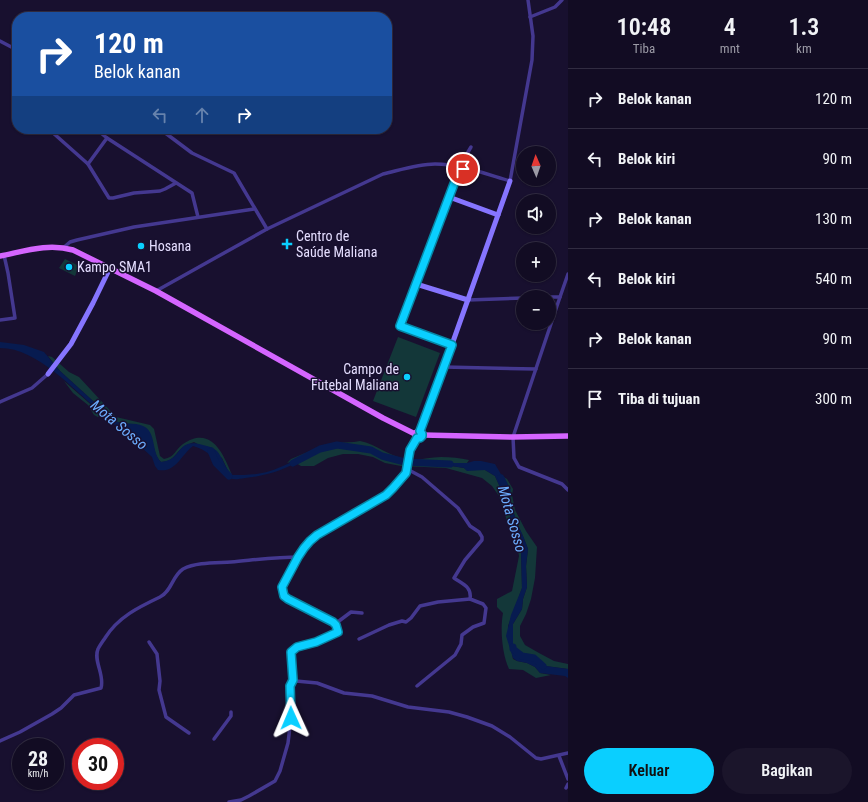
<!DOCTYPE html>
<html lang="id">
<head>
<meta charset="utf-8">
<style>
  :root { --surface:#120c23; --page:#1b152b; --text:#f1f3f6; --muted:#9c9ba6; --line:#312c41; --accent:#0acfff }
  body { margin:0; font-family:"Roboto Condensed",sans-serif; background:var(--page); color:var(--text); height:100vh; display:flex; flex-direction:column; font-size:15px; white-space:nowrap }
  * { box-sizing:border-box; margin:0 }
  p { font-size:13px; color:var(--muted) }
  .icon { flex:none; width:22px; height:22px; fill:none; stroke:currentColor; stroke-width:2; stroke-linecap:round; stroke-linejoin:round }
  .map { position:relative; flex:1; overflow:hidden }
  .sheet { display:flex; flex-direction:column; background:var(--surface); width:300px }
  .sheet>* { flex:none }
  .top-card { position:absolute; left:12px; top:12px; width:380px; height:122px; border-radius:16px; box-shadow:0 1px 3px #0004,0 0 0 1px var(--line); background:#1a4fa0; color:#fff; overflow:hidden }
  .needle { width:26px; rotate:358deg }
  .fabs { position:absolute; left:516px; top:146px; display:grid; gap:8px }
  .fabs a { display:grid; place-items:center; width:40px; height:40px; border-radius:50%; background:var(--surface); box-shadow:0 1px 3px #0004,0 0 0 1px var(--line); font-size:20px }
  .speed { position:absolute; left:12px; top:738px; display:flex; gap:8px; font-size:20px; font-weight:700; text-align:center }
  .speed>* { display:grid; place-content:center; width:52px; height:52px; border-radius:50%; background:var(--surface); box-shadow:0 1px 3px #0004,0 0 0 1px var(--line); line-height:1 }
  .speed small { font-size:10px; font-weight:400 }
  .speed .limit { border:6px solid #d22; background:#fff; color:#111 }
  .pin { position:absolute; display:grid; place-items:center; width:34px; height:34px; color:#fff; margin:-17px; border:2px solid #fff; border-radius:50%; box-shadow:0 1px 4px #0007 }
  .me { position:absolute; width:44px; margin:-22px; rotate:359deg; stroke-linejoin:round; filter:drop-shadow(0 0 3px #0008) }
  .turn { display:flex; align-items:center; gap:14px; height:84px; padding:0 16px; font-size:18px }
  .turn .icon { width:52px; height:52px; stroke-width:2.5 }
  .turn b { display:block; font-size:28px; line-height:34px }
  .lanes { display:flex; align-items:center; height:38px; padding:0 16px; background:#0003; justify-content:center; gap:20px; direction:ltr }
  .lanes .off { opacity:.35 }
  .eta { display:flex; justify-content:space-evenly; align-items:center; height:68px; text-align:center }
  .eta b { font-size:24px; font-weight:600; line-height:28px }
  .button { display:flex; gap:8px; margin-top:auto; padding:8px 16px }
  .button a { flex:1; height:46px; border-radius:24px; background:var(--accent); color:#111; font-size:16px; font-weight:600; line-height:46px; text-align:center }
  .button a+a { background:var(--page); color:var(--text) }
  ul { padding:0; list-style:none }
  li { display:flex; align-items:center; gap:12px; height:60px; padding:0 16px; border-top:1px solid var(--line) }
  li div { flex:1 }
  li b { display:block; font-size:15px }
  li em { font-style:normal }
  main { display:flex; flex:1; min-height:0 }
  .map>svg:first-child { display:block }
  .green { fill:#133739 }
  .water { fill:#071b50 }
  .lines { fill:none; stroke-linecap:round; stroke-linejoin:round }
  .river { stroke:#071b50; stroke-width:7 }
  .street { stroke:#443890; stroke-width:3.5 }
  .secondary { stroke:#8675ff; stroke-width:5 }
  .primary { stroke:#d465ff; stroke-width:5.5 }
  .route-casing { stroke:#0687a6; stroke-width:10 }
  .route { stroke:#0acfff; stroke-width:7 }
  .poi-dot { fill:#0acfff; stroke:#18102f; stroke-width:1.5 }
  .labels { text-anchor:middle; stroke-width:3; stroke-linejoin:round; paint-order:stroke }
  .poi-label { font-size:14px; fill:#e5deff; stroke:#18102f; text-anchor:start }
  .water-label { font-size:15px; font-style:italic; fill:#6cadff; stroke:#18102f }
</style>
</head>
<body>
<main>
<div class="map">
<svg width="568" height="802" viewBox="0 0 568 802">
  <rect width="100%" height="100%" fill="#18102f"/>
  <g class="green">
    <path d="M65 259 79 266 75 276 59 268Z"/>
    <path d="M398 337 440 353 416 417 373 401Z"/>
    <path d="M48 356 52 357 69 372 79 377 116 417 150 425 154 429 160 456 164 459C175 457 175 450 183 444 211 425 223 453 232 475L228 471 222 458 194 442C190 444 185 445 182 448 174 455 174 461 161 462 149 450 158 433 139 426 132 423 124 425 115 421L60 371Z"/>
    <path d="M64 381 104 416 98 417 94 415 88 405 73 393Z"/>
    <path d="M360 441C376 444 390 457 407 459 419 461 429 457 441 457 451 457 460 458 469 460L467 463H443L440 464 464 468 467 470H485L495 476 503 494 514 528 519 538 521 550 522 588 508 626 511 649 513 659 517 661 527 663 535 667 540 673 551 675 536 678 523 670 509 669C502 654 500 629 503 613L497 607V599L512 591 519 556 516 539 509 527 499 496 492 486 482 478 446 468 401 466 385 463 373 457 358 454H343L328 458 314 466H301L296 463 304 459 296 460 287 463 291 459 317 448 334 443 354 442Z"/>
    <path d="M502 476 507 479 513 489 512 495 515 510 526 531 537 547 535 578 531 599 526 614 520 626V636L525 645 539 653 554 661 568 664V669L545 666 539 660 527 659 519 656 513 644V624L522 609 523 599 527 587 526 566 528 549 523 536 517 523Z"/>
  </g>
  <g class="water">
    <path d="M0 342 24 345 44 352 60 371 115 421C124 425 134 422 143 426 157 432 151 452 161 462 183 461 175 437 203 445 208 446 214 448 217 451 223 458 225 468 232 475 245 475 257 475 270 471 283 467 293 460 306 458 286 469 267 476 245 478 238 479 232 481 227 476 224 474 224 471 222 468 216 458 205 449 193 446 180 456 176 473 158 470L155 466 152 457 128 435 105 418 101 412C73 390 38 348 0 348Z"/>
    <path d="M474 461H481L495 464 502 476 517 523 523 536 528 549 526 566 527 587 523 599 522 609 513 624V644L519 656 527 659 539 660 546 666 568 669V678L565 676 540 673 535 667 527 663 517 661 513 658 506 636 511 615 522 588 521 550 519 538 514 528 503 494 495 476 485 470 467 471 464 468 439 464 442 463H467Z"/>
  </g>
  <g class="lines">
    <g class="river">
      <path d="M211 451 216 463 229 476"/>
      <path d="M293 463 320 449 337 445 371 450 382 456 405 462 450 464"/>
      <path d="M501 478 507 490V500"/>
      <path d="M513 647V649L522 656 534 658 543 666"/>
    </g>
    <g class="street">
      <path d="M530 17 555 7 562 0"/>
      <path d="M0 41 17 50"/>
      <path d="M55 129 52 132 88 164 109 198H113L134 193 160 191 165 189 176 183"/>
      <path d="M96 129 107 138 192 193 198 217"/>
      <path d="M160 129 192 153 234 173 267 229"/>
      <path d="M88 164 107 138"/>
      <path d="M463 169 468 152 471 147"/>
      <path d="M63 248 70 242 77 240 134 227 254 209"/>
      <path d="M156 291 267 229 383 174C400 170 418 164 435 164 460 164 486 174 510 181L532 60 533 36 528 0"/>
      <path d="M549 297H560L568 274"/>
      <path d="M560 297 513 437 514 458 519 467 562 484 568 490"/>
      <path d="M468 300 523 298"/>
      <path d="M0 320 15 318 8 273 4 255"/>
      <path d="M400 326 460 168"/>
      <path d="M444 367 536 369"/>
      <path d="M0 402 32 388 48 374"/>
      <path d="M407 469 422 477 458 508 470 526 479 532 482 537V540L465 560 454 578C463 584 472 587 470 599L483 604 486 608 484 623 473 627 462 635 461 644 455 655 417 686"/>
      <path d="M335 624 351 612 362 613"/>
      <path d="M359 639 389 625 402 621 406 622 411 618 420 606 438 602 470 599"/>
      <path d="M149 642 157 654 160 681 159 690 166 717 189 733"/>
      <path d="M293 680 296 681 317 683 344 693 372 696 408 707 449 712 467 717 492 726 510 737 536 758 541 759 568 753"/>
      <path d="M214 739 231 716V712"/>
      <path d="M0 741 20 732 52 714 61 708 74 695 101 688C105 675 93 661 98 649 100 645 103 641 105 638 118 617 139 607 160 597 172 591 172 576 183 569 197 562 216 563 231 562 254 560 276 557 299 557"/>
      <path d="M559 756 568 779"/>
      <path d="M566 788 568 784"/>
      <path d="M229 802 241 800 249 796 275 781 280 771 288 743 291 718 290 687 293 680 291 652 297 647 316 643 338 632 336 625 333 622 288 599 284 596 282 587 290 571 304 548 317 535 386 495 393 489 406 473 410 450 417 438"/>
    </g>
    <g class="secondary">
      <path d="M449 197 498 215"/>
      <path d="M416 284 468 300"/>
      <path d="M400 326 452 345"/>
      <path d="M48 374 71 344 93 303 110 268"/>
      <path d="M420 431 444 367 510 181"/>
    </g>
    <g class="primary">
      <path d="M0 256C25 251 48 243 73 250L156 291 383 418 415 434"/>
      <circle cx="419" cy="435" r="4"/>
      <path d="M423 435 513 437 568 436"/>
    </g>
  </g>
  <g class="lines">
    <defs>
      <path id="route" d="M291 718 290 686 293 680 291 652 297 647 316 642 338 632 336 625 333 622 288 599 284 596 282 587 298 557 304 548 310 541 317 535 386 495 393 488 406 473 410 450 417 438H420L422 436V434L420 431 452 345 400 326 460 168 463 169"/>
    </defs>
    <use href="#route" class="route-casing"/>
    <use href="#route" class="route"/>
  </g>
  <g class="poi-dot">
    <path d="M285 238h4v4h4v4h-4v4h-4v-4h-4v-4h4z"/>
    <circle cx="141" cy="246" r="4"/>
    <circle cx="69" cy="267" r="4"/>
    <circle cx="407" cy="377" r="4"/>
  </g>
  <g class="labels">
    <g class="poi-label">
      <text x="296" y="241">Centro de<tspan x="296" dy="16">Saúde Maliana</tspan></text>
      <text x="149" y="251">Hosana</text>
      <text x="77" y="272">Kampo SMA1</text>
      <text x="399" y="374" text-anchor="end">Campo de<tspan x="399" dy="16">Futebal Maliana</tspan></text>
    </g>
    <g class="water-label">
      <text transform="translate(119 425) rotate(40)" y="5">Mota Sosso</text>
      <text transform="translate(512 519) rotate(74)" y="5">Mota Sosso</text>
    </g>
  </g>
</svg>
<div class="fabs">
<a><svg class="needle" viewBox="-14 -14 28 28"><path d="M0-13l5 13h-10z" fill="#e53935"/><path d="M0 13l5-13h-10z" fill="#9c9ba6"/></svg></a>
<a><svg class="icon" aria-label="sound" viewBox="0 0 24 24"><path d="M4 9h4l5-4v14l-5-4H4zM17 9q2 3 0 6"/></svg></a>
<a>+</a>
<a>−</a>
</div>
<div class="speed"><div>28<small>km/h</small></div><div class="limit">30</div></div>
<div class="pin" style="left:463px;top:169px;background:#d93025"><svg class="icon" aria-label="arrive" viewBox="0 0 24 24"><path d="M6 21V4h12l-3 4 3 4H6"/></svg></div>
<svg class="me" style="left:291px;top:718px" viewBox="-20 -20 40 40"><path d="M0-17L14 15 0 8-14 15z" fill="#0acfff" stroke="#fff" stroke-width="4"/></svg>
<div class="top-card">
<div class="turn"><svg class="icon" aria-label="right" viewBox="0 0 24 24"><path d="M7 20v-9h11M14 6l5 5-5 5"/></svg><div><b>120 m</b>Belok kanan</div></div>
<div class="lanes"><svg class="icon off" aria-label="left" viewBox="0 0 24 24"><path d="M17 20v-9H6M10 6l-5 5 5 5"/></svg><svg class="icon off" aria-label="ahead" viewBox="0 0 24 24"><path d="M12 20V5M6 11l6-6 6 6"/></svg><svg class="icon" aria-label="right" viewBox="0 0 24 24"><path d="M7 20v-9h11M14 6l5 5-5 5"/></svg></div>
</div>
</div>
<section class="sheet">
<div class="eta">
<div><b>10:48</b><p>Tiba</p></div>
<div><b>4</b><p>mnt</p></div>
<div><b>1.3</b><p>km</p></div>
</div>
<ul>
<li><svg class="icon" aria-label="right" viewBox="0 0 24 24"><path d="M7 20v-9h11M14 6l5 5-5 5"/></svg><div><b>Belok kanan</b></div><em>120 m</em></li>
<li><svg class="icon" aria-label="left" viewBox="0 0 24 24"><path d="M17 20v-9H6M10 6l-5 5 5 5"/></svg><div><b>Belok kiri</b></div><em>90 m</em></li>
<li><svg class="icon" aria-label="right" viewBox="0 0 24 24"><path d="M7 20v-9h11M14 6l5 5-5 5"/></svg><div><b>Belok kanan</b></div><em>130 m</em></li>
<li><svg class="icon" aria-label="left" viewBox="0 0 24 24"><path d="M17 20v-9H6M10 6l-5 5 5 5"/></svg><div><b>Belok kiri</b></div><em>540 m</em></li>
<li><svg class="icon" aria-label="right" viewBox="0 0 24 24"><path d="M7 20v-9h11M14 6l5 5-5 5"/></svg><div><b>Belok kanan</b></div><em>90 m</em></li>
<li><svg class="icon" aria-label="arrive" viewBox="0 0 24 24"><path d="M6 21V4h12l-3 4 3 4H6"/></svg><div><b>Tiba di tujuan</b></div><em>300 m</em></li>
</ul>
<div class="button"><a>Keluar</a><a>Bagikan</a></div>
</section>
</main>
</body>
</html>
